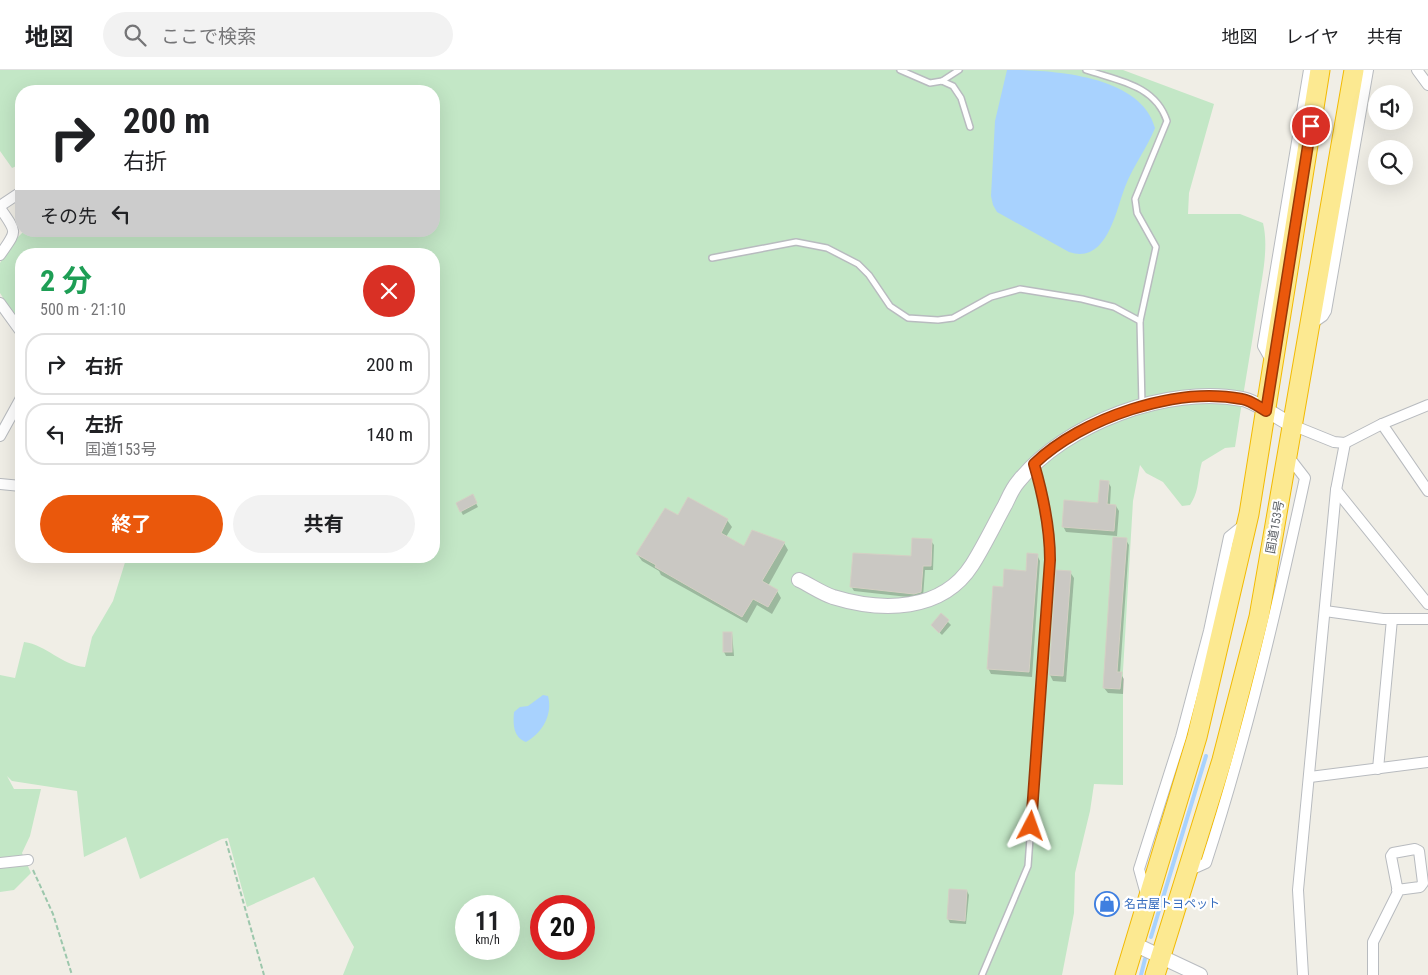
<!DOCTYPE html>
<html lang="ja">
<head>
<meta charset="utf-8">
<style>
  :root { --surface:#fff; --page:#f2f2f2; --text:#202124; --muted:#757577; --line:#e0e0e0; --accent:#ea580c }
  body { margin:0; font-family:"Roboto Condensed","Noto Sans JP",sans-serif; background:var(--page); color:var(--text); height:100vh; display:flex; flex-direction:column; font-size:19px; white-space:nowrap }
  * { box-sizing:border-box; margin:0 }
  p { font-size:16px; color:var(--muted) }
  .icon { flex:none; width:28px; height:28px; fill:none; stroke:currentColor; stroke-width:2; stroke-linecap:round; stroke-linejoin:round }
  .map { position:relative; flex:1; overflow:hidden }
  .side { position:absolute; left:15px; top:178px; width:425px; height:315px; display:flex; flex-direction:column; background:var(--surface); border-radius:20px; box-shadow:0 5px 20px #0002 }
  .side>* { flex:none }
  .guide { position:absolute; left:15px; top:15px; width:425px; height:152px; border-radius:20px; box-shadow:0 5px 20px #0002; background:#fff; color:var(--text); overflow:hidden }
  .tools { position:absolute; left:1368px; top:15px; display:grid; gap:10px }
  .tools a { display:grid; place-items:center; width:45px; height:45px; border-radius:50%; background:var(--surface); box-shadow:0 5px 20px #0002; font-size:25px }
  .speed { position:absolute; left:455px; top:825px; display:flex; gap:10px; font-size:25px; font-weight:700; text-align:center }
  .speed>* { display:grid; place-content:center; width:65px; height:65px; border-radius:50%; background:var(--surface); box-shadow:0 5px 20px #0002; line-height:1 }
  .speed small { font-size:12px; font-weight:400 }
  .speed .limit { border:8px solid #d22; background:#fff; color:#111 }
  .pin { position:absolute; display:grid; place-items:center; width:42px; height:42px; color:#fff; margin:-21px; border:2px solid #fff; border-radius:50%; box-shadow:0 1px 5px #0007 }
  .me { position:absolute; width:55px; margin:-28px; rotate:4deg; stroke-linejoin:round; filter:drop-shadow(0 0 4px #0008) }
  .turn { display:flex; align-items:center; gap:18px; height:105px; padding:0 25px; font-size:22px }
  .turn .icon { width:65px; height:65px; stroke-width:2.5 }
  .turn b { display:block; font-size:35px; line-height:42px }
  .then { display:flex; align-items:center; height:48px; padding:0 25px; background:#0003; gap:10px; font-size:19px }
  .round { display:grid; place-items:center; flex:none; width:52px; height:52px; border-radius:26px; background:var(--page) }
  .summary { display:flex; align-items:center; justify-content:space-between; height:85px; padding:0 25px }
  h1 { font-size:30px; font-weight:700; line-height:38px; color:#1e9e55 }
  .primary-button { display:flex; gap:10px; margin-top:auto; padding:10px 25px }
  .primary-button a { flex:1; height:58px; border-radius:30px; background:var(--accent); color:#fff; font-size:20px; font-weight:700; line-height:58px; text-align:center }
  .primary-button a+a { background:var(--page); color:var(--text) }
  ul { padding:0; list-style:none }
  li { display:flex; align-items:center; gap:15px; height:62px; margin:0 10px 8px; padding:0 15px; border:2px solid var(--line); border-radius:20px }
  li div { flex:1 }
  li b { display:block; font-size:19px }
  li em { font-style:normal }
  header { display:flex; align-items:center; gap:30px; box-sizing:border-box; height:70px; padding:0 25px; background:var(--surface); border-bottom:1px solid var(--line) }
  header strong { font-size:24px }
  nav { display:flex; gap:28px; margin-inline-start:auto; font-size:18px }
  .search { width:350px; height:45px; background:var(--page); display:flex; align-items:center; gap:12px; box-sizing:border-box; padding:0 18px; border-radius:28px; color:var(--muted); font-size:19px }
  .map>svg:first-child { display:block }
  .green { fill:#c3e7c6; fill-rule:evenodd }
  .water { fill:#a8d2fe }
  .shadow { fill:#0003 }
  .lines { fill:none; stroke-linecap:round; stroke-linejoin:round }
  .stream { stroke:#a8d2fe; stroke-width:4 }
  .building { fill:#cac8c3; stroke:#d4d0c4 }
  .lane-casing { stroke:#b8bbbf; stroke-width:8 }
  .street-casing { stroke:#b8bbbf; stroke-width:12 }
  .secondary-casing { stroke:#b9bcc1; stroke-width:16 }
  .highway-casing { stroke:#f2ba03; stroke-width:21 }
  .path { stroke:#9cc7ac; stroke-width:2; stroke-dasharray:5 2.5; stroke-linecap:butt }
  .lane { stroke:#fff; stroke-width:5 }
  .street { stroke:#fff; stroke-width:10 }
  .secondary { stroke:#fff; stroke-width:14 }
  .highway { stroke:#fce991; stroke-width:19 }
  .route-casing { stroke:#983908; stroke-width:12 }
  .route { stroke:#ea580c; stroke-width:9 }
  .labels { text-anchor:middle; stroke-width:4.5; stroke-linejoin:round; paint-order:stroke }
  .street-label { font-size:12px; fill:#5d6166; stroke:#fff }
  .shop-label { font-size:12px; fill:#366cbe; stroke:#fff; text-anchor:start }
</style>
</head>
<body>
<header>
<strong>地図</strong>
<div class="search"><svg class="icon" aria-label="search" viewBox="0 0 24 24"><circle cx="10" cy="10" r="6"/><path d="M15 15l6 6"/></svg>ここで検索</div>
<nav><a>地図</a><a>レイヤ</a><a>共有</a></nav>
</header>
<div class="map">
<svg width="1428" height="905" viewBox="0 0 1428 905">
  <rect width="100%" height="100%" fill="#f0eee6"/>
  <path class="green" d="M0 0H1123L1214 34 1189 123 1188 144H1240L1263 153C1269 178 1262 208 1258 233 1251 281 1242 329 1235 377L1225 378 1202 392C1197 409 1200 420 1190 435L1182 436 1163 412 1146 403 1140 395 1133 431 1123 601V715L1094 714 1090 741 1075 803 1074 843 1062 905H343L354 877 314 807 247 837 228 768 222 769 140 809 126 767 84 787 77 721 12 711 7 706 14 719H41L30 766 22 783 31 803 14 820 0 822V605L15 608 24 572C47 575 61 595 85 597L92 567 113 531 127 486H434V184H21V256L0 223V193L12 173 24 161H434V21H21V94L12 98 0 81ZM466 836H509V879H466ZM541 836H584V879H541Z"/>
  <g class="water">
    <path d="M1007 0C1052 0 1141 5 1155 58 1147 78 1133 96 1125 117 1116 140 1107 195 1069 182L997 142 993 135 991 126 995 51Z"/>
    <path d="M543 625 548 626C553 645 542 663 526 672 513 667 513 654 514 642L520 637 528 636Z"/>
  </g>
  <g class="shadow">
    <path d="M1108 412 1111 417 1110 435 1116 436 1119 441 1117 466 1066 462 1063 456 1099 434Z"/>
    <path d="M472 426 478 437 463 445 457 434Z"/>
    <path d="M689 428 727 450 732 457 726 467 745 478 784 473 788 480 768 516 777 521 781 528 772 544 757 535 747 553 661 505 659 501 642 491 637 484 678 447Z"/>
    <path d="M1126 470 1129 475 1120 603 1124 609 1123 624 1108 623 1104 618Z"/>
    <path d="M931 471 934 475 933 500H925L923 527 917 528 854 521 851 516 912 488Z"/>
    <path d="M1037 485 1040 491 1032 607 991 604 988 598 1004 518 1027 502Z"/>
    <path d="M1070 502 1074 508 1066 612 1053 611 1050 605Z"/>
    <path d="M941 545 951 555 942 565 932 555Z"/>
    <path d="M732 563 734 586H726L724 582Z"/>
    <path d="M967 821 969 825 966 854 950 853 948 849Z"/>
  </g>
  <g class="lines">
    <g class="stream">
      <path d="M1151 867 1206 686"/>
      <path d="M1141 905 1145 889"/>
    </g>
  </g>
  <g class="building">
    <path d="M1100 410 1109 411 1107 434 1116 435 1114 461 1062 457 1064 430 1098 433Z"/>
    <path d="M473 424 477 433 460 442 456 433Z"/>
    <path d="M688 427 728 449 721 463 744 476 752 460 785 472 762 511 778 520 768 537 753 529 742 547 655 497 656 495 636 484 665 438 678 445Z"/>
    <path d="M1113 467 1127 468 1117 602H1122L1120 619 1103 618Z"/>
    <path d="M912 468 932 469 931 496H923L921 522 914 524 850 517 853 483 911 486Z"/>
    <path d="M1027 483 1038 484 1029 602 987 599 993 516 1003 517 1004 499 1026 501Z"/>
    <path d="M1056 500 1071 501 1063 606 1049 605Z"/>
    <path d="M941 543 949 550 939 563 931 555Z"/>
    <rect x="723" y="562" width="9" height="20"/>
    <path d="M949 819 967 820 965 851 947 849Z"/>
  </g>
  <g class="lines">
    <defs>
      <g id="lane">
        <path d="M900 0 930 13 942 11 953 16 961 28 970 57"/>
        <path d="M1086 0C1119 11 1155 15 1167 51L1135 129 1137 143 1156 177 1140 251 1142 335"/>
        <path d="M942 11 959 0"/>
        <path d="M712 188 796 172 827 178 858 194 869 205 890 236 908 248 938 250 953 248 991 227 1020 219 1082 229 1114 237 1140 251"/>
        <path d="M982 905 1028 796 1050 490C1050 459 1044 427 1035 397"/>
      </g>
      <g id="street">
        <path d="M1417 0 1428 15"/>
        <path d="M0 136 21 122"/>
        <path d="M0 138C18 164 17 160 0 185"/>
        <path d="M0 233 21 262"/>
        <path d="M1310 255 1323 246 1326 241 1368 0"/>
        <path d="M1272 292 1263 276 1309 0"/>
        <path d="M1382 354 1428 421"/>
        <path d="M1292 355 1334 372 1345 373 1382 354 1428 335"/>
        <path d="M0 366 21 328"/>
        <path d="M0 414 21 416"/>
        <path d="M1336 420 1428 534"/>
        <path d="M1325 541 1383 549H1428"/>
        <path d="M1378 699 1392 549"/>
        <path d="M1310 707 1428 692"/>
        <path d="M0 793 28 790"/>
        <path d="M1188 801 1206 793C1247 667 1277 538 1305 408L1288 386"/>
        <path d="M1147 828 1139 799 1181 667 1209 561 1229 467 1245 454"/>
        <path d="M1303 905 1298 820 1336 420 1345 373"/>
        <path d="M1373 905V872L1398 822 1391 786 1393 783 1415 779 1419 781 1423 813 1420 817 1397 820"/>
      </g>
      <g id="secondary">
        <path d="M799 510C810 515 821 523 833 527 882 542 942 542 972 495 984 476 994 455 1005 435 1009 427 1012 419 1018 412 1065 353 1168 315 1242 329 1253 330 1280 349 1292 355"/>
        <path d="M1134 874 1200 905"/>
      </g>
      <g id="highway">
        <path d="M1125 905 1197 667 1249 444 1320 0"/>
        <path d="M1155 905 1222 690 1259 547 1354 0"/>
      </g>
    </defs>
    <use href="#lane" class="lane-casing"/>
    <use href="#street" class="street-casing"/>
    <use href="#secondary" class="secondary-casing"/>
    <use href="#highway" class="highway-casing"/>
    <g class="path">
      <path d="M226 771 264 905"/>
      <path d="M33 800 53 844 72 905"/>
    </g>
    <use href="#lane" class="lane"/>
    <use href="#street" class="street"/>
    <use href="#secondary" class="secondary"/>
    <use href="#highway" class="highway"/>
  </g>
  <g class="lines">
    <defs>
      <path id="route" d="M1031 756 1050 490C1050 458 1043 425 1034 394 1082 348 1176 316 1242 329 1250 330 1259 337 1266 341L1311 56"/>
    </defs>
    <use href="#route" class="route-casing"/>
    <use href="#route" class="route"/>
  </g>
  <defs>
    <symbol id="shop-ring" viewBox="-11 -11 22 22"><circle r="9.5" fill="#fff" stroke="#3f7fe0" stroke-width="1.5"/><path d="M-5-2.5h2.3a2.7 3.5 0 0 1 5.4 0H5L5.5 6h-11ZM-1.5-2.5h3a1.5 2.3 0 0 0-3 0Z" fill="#3f7fe0"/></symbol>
  </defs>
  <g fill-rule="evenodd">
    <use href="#shop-ring" x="1093" y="820" width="28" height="28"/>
  </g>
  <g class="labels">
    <g class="street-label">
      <text transform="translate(1275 457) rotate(-80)" y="4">国道153号</text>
    </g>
    <g class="shop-label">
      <text x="1124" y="838">名古屋トヨペット</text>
    </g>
  </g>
</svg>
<div class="tools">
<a><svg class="icon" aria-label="sound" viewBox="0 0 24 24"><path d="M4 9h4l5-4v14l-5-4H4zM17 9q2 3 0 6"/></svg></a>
<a><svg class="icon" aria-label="search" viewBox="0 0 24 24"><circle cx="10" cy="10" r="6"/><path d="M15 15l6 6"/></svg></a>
</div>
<div class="speed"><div>11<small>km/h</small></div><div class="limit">20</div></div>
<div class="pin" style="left:1311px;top:56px;background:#d93025"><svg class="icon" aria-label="arrive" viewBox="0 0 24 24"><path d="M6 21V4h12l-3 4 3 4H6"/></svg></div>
<svg class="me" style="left:1031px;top:756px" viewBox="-20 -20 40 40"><path d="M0-17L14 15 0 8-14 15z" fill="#ea580c" stroke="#fff" stroke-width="4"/></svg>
<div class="guide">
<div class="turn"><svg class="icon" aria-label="right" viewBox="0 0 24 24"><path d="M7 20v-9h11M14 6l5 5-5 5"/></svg><div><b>200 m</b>右折</div></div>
<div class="then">その先<svg class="icon" aria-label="left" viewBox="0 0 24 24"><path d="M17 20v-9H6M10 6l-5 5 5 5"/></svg></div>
</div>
<section class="side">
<div class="summary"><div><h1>2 分</h1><p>500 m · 21:10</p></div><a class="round" style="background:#d93025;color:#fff"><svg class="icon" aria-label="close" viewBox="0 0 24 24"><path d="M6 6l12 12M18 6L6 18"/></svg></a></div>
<ul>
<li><svg class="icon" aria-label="right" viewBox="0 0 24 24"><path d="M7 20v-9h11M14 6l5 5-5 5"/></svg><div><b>右折</b></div><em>200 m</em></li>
<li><svg class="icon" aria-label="left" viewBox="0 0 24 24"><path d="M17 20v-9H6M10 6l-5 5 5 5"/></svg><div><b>左折</b><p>国道153号</p></div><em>140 m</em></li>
</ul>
<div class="primary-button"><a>終了</a><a>共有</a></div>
</section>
</div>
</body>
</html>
